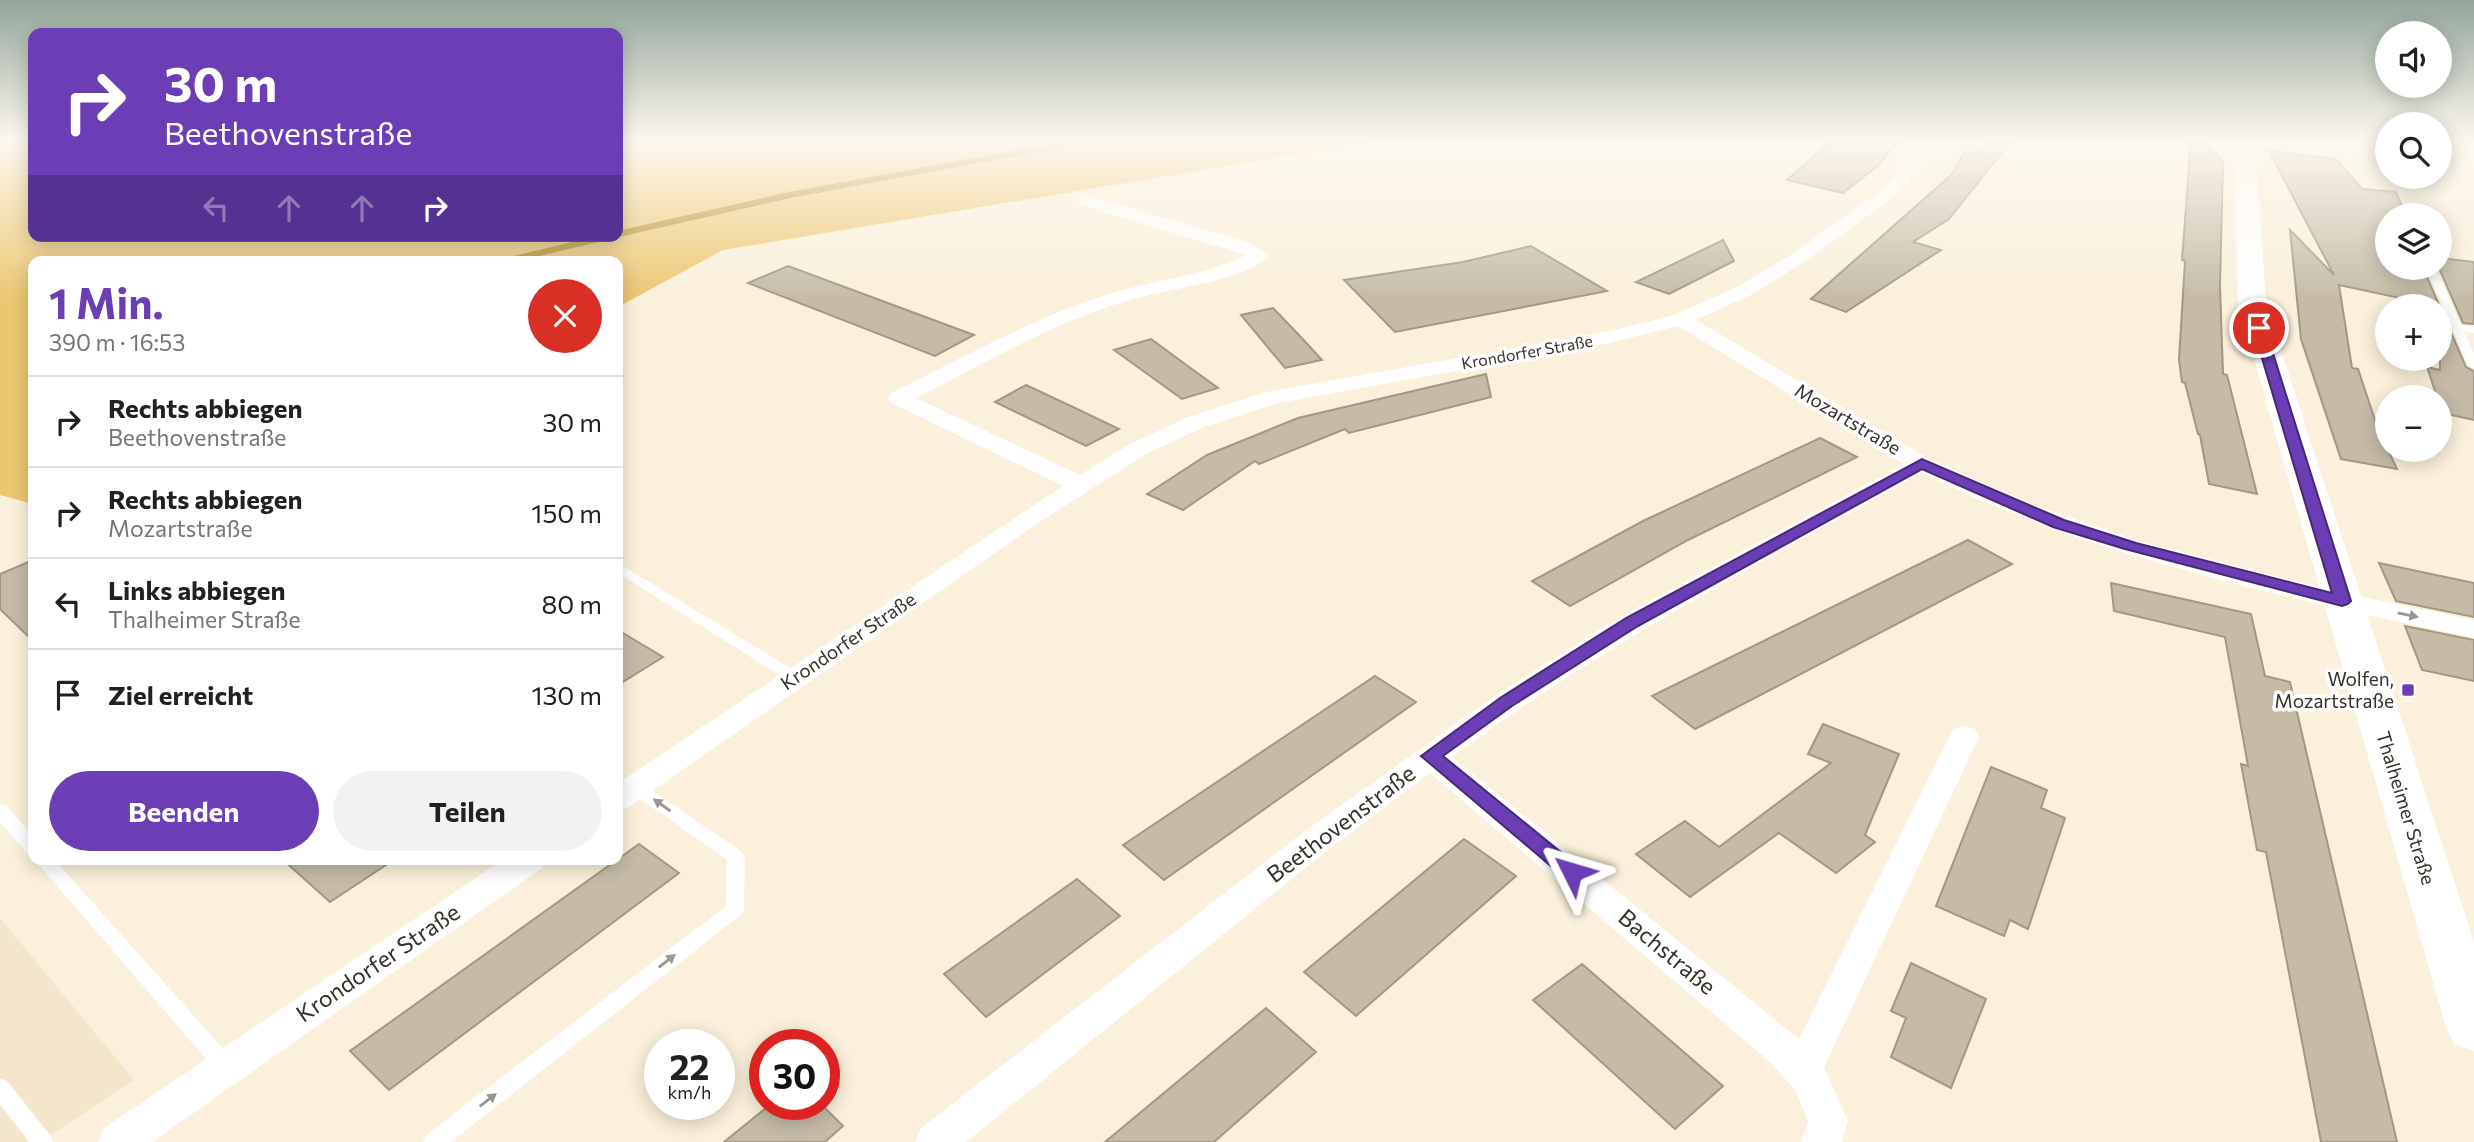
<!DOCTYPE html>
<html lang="de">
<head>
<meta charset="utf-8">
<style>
  :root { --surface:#fff; --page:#f2f2f2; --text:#202124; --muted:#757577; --line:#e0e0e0; --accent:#6b3eb6 }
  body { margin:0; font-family:Commissioner,sans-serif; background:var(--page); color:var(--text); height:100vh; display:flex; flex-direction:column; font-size:26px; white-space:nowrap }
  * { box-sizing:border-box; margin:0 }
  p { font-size:23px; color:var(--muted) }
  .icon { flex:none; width:38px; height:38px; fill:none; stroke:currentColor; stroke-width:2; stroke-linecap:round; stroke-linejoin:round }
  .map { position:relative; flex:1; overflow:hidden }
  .panel { position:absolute; left:28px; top:256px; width:595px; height:609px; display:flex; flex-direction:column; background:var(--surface); border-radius:14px; box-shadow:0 4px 18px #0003 }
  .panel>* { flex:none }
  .top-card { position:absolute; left:28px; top:28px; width:595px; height:214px; border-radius:14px; box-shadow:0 4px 18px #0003; background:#6b3eb6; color:#fff; overflow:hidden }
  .controls { position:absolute; left:2375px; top:21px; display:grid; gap:14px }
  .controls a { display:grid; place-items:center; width:77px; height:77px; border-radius:50%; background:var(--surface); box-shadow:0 4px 18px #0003; font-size:35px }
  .speed { position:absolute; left:644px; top:1029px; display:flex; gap:14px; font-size:35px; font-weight:700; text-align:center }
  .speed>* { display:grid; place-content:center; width:91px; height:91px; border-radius:50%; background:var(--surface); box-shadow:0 4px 18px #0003; line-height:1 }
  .speed small { font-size:18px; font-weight:400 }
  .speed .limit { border:10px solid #d22; background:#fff; color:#111 }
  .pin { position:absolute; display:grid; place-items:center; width:60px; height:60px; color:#fff; margin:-30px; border:4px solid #fff; border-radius:50%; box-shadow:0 2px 7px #0007 }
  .me { position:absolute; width:77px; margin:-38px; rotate:310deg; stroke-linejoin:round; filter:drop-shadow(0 0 5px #0008) }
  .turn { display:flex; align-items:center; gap:24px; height:147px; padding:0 21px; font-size:32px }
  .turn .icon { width:91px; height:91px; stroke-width:2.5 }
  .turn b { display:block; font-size:49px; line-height:60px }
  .lanes { display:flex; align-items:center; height:66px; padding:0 21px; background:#0003; justify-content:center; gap:35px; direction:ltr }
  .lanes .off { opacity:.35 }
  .round { display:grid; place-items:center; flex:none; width:74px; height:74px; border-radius:37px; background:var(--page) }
  .headline { display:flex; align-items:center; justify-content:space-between; height:119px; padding:0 21px }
  h1 { font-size:42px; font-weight:700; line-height:52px; color:var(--accent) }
  .action { display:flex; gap:14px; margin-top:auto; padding:14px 21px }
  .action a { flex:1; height:80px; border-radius:42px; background:var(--accent); color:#fff; font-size:28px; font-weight:700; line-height:80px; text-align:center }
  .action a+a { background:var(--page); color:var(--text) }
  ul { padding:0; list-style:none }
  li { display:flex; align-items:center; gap:21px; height:91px; padding:0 21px; border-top:2px solid var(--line) }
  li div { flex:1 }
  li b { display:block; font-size:26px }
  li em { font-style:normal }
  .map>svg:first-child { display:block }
  .built { fill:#f3e6ca }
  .green { fill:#ecc772 }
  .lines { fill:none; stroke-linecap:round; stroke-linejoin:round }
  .stream { stroke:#b58e26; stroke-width:6 }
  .building { fill:#c5bba7; stroke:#a19885; stroke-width:2 }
  .lane { fill:#fff; fill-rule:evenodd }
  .street { fill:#fff; fill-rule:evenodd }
  .secondary { fill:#fff; fill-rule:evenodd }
  .oneway { fill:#9a9894 }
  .route { fill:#6b3eb6; stroke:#462876; stroke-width:2 }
  .poi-dot { fill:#6b3eb6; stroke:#fff; stroke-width:2.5 }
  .labels { text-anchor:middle; stroke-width:7; stroke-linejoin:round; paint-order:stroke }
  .far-street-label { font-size:16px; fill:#343129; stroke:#fff }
  .street-label { font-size:19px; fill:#343129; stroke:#fff }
  .poi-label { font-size:19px; fill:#343129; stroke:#fff; text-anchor:end }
  .near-street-label { font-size:23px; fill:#343129; stroke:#fff }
</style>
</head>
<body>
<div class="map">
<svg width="2474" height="1142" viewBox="0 0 2474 1142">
  <rect width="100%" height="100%" fill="#faf0db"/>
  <path class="built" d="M0 918 134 1080 40 1142H0Z"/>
  <path class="green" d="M0 140H33V236H618V140H1359L1365 143 723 250 618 307V261H33V504L0 495Z"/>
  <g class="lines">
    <g class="stream">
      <path d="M618 234 790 195 1087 140"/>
      <path d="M506 261 610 236"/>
    </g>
  </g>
  <g class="building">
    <path d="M1832 140H1899L1880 164 1843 193 1787 180Z"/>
    <path d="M1991 140 2011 141 1949 219 1913 242 1941 250 1846 312 1811 299 1951 175 1965 151 1976 153Z"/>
    <path d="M2191 140H2202L2223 162 2220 286 2223 374 2227 375 2257 494 2209 484 2200 435 2198 434 2185 383 2182 382 2179 360 2185 261 2182 260Z"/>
    <path d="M2269 151 2336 159 2362 189 2396 192 2406 215H2387V268H2423L2466 367 2474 371V420L2442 413 2440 397H2437L2427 367 2440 370V306H2403L2400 298 2339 285 2352 368 2358 369 2378 429 2397 469 2341 459 2301 339 2290 230 2334 275Z"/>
    <path d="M1723 240 1734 261 1669 294 1636 282Z"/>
    <path d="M1531 246 1607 291 1395 332 1344 280 1463 262Z"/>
    <path d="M2440 258 2474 262V324L2463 323 2439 268Z"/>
    <path d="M788 266 974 335 935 356 748 283Z"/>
    <path d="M1273 308 1298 334 1322 360 1285 368 1241 315Z"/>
    <path d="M1151 339 1185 364 1218 388 1182 399 1114 350Z"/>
    <path d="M1486 374 1491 397 1349 433 1345 429 1259 464 1255 461 1183 510 1147 494 1207 455 1298 418Z"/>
    <path d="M1026 385 1075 408 1119 429 1086 446 995 402Z"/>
    <path d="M1820 438 1857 457 1688 540 1570 606 1532 581 1643 521Z"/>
    <path d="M1968 540 2012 564 1695 729 1652 696Z"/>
    <path d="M33 560V641L0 609V574Z"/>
    <path d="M2379 563 2474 583V617L2396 601Z"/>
    <path d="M2111 583 2251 614 2265 676 2290 682 2397 1142H2321L2266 852 2257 850 2241 764 2248 766 2225 637 2114 611Z"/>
    <path d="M2405 626 2474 640V681L2422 670Z"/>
    <path d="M618 630 663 657 618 685Z"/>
    <path d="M1375 676 1416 702 1164 880 1123 845Z"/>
    <path d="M1823 724 1899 754 1865 835 1875 842 1836 873 1779 833 1690 897 1636 854 1685 821 1719 847 1831 763 1808 754Z"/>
    <path d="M1991 767 2047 790 2041 808 2065 818 2028 929 2010 920 2004 936 1936 906Z"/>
    <path d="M1464 839 1516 876 1356 1016 1304 972Z"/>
    <path d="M639 844 679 873 389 1090 350 1051Z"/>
    <path d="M282 859H395L330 902Z"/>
    <path d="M1077 879 1120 916 986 1017 944 974Z"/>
    <path d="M1911 963 1986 999 1951 1088 1891 1057 1906 1018 1891 1011Z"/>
    <path d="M1582 964 1723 1086 1675 1129 1533 1000Z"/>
    <path d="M1266 1008 1316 1052 1214 1142H1105Z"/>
    <path d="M771 1104H821L843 1126 825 1142H724Z"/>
  </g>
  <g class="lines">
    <g class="lane">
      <path d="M2426 268H2436L2461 325 2474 327V333L2464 332 2474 353V369L2468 366Z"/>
      <path d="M618 563 800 674 803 678 800 682H790L618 573Z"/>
      <path d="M635 781 641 783 742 852 745 857 744 909 742 914 451 1142H423L426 1135 726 906 727 860 629 791 627 787 629 783Z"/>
      <path d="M0 804 6 805 33 836V855L27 853 0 822Z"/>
      <path d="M34 859H54L233 1060 236 1067 233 1074 226 1076 219 1074Z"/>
      <path d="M0 1078 7 1081 50 1135 53 1142H29L0 1104Z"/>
    </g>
    <g class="street">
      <path d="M1925 140H1941L1897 195 1804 262 1751 295 1696 320 1929 459 2031 504 2139 541 2342 593 2474 620V638C2320 605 2161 572 2014 514 1983 502 1952 487 1922 473 1760 563 1601 646 1452 757L1799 1039 1949 737 1953 729 1964 726 1975 729 1979 737 1824 1067 1848 1121 1842 1142H1802L1808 1121 1796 1091 1771 1063 1430 773 1329 849 966 1142H915L921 1128 1305 831 1496 695 1622 616 1904 464 1678 326 1610 343 1278 403 1204 427 1146 454 1038 523 629 807 618 811V783L1063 486 891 403 888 398 891 393C962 358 1031 319 1106 295 1152 280 1203 277 1246 255L1080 205 1078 201 1080 197H1092L1248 242 1269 255C1251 278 1178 288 1149 295 1067 314 991 360 916 398L1080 475 1130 444 1188 417 1266 392 1610 331 1674 315 1737 287 1792 254 1885 187Z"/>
      <path d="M2463 140H2474V151L2469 149Z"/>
      <path d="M504 859H547L542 868 152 1142H98L104 1128Z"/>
    </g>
    <path class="secondary" d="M2229 140H2251L2256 151 2266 304 2474 942V1051L2454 1044 2446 1027 2238 304 2234 151Z"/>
  </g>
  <defs><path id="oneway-solid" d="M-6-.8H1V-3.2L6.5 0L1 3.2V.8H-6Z" transform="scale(1.75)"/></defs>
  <g class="oneway">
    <use href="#oneway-solid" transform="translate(2408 615) rotate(12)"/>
    <use href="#oneway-solid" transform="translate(662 805) rotate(-145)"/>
    <use href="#oneway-solid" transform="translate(667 961) rotate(-38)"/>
    <use href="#oneway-solid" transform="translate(488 1100) rotate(-38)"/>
  </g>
  <linearGradient id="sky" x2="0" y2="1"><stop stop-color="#93a59a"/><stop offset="0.47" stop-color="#fdf8ef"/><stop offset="1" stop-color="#fdf8ef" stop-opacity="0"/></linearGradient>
  <rect width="2474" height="300" fill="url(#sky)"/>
  <path class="route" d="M2259 324 2265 328 2351 601 2348 604 2342 606 2125 549 2053 527 1922 469 1638 626 1512 706 1443 756 1579 867 1583 872 1579 878H1565L1421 756 1500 698 1626 618 1922 459 2064 520 2136 543 2332 593 2253 328Z"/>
  <rect class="poi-dot" x="2401" y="683" width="14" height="14" rx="3.5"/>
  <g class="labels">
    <g class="far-street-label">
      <text transform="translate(1527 352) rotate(-10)" y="6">Krondorfer Straße</text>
    </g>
    <g class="street-label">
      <text transform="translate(1848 419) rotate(31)" y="7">Mozartstraße</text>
      <text transform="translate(848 641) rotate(-34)" y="7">Krondorfer Straße</text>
      <text transform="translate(2406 808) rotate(73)" y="7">Thalheimer Straße</text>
    </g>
    <g class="poi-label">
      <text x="2394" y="686">Wolfen,<tspan x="2394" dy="22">Mozartstraße</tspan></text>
    </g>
    <g class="near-street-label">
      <text transform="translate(1341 824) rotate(-37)" y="8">Beethovenstraße</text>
      <text transform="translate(1667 952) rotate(40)" y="8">Bachstraße</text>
      <text transform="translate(378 963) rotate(-34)" y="8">Krondorfer Straße</text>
    </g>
  </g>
</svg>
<div class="controls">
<a><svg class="icon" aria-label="sound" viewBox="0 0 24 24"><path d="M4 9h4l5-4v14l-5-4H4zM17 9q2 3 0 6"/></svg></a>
<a><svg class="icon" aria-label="search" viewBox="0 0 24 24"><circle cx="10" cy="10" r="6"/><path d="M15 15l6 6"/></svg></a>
<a><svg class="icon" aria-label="layers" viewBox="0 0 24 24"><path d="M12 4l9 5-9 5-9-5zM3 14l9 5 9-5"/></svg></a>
<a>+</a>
<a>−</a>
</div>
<div class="speed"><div>22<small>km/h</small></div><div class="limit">30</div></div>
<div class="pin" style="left:2259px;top:328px;background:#d93025"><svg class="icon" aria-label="arrive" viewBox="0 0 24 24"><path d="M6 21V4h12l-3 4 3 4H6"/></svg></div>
<svg class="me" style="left:1572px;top:872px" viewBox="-20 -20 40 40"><path d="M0-17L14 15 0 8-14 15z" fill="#6b3eb6" stroke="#fff" stroke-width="4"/></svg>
<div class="top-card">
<div class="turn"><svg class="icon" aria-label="right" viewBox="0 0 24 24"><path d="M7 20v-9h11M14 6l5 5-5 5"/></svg><div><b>30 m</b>Beethovenstraße</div></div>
<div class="lanes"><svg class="icon off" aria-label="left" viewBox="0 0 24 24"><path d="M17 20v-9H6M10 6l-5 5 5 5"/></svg><svg class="icon off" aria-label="ahead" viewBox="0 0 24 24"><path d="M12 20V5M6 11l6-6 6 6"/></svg><svg class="icon off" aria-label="ahead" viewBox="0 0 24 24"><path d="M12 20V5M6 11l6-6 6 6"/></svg><svg class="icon" aria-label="right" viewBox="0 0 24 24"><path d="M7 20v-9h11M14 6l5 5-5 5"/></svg></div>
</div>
<section class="panel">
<div class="headline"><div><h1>1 Min.</h1><p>390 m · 16:53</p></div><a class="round" style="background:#d93025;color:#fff"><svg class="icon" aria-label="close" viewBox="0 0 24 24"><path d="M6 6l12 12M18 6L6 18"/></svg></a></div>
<ul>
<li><svg class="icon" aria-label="right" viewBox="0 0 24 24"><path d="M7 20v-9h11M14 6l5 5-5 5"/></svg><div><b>Rechts abbiegen</b><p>Beethovenstraße</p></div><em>30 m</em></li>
<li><svg class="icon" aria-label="right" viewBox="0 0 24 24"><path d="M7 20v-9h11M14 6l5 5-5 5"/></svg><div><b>Rechts abbiegen</b><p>Mozartstraße</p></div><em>150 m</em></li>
<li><svg class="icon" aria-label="left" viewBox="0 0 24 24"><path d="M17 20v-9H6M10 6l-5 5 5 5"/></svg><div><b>Links abbiegen</b><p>Thalheimer Straße</p></div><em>80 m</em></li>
<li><svg class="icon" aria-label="arrive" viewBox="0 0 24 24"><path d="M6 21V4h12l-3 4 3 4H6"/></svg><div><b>Ziel erreicht</b></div><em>130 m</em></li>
</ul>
<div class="action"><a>Beenden</a><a>Teilen</a></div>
</section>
</div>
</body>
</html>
